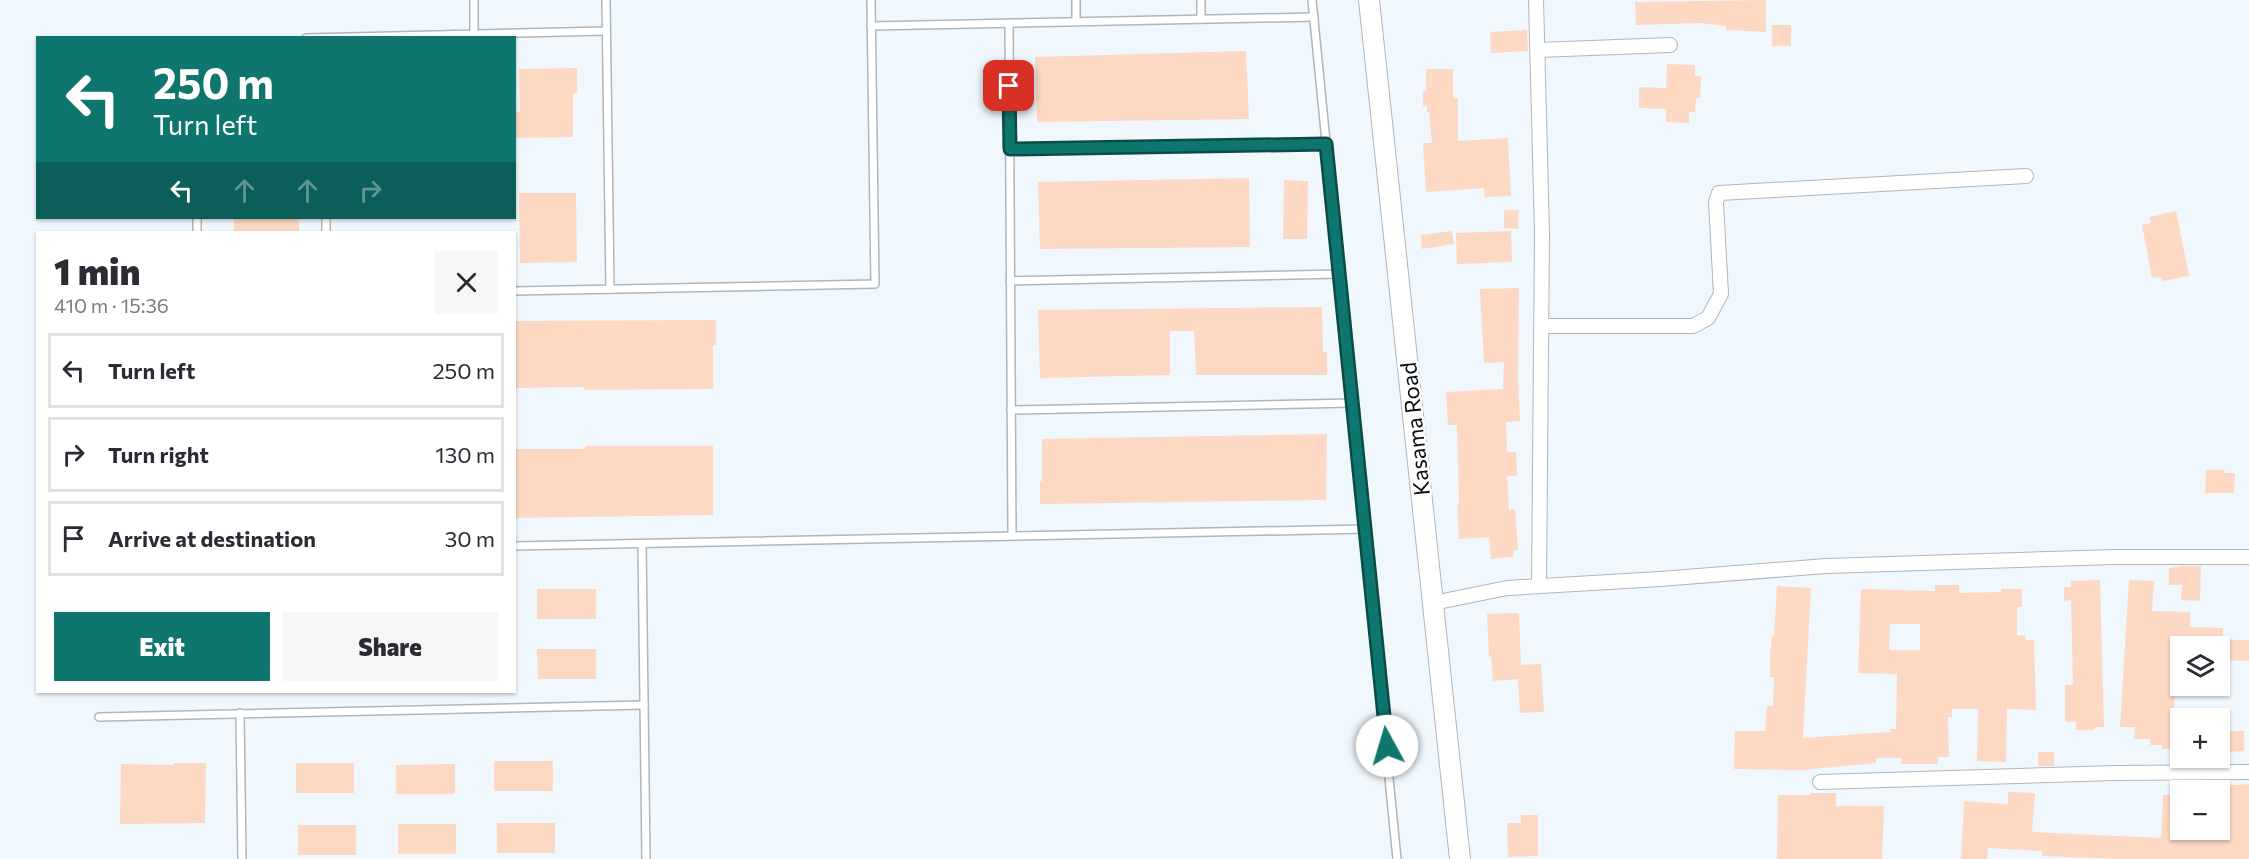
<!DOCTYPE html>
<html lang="en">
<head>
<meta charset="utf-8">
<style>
  :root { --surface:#fff; --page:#f7f7f7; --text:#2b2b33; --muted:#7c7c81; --line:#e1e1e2; --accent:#0f766e }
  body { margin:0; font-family:Commissioner,sans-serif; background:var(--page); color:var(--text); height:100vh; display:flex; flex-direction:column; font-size:22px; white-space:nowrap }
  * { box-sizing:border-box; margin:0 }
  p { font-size:20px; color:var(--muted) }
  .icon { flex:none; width:33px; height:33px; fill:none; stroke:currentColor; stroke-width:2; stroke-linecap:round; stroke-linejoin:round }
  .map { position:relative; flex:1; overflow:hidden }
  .details { position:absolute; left:36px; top:231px; width:480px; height:462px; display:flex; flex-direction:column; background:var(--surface); border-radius:0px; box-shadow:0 2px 4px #0004 }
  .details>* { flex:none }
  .guide { position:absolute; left:36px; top:36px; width:480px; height:183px; border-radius:0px; box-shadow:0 2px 4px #0004; background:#0f766e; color:#fff; overflow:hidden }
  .fabs { position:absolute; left:2170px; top:636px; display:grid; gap:12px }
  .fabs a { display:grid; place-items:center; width:60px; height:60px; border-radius:0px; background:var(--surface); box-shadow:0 2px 4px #0004; font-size:30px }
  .pin { position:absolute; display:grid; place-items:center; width:51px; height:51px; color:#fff; margin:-26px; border-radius:12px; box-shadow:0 3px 9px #0006 }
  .me { position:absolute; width:66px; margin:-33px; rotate:354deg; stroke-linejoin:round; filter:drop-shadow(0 0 4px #0008) }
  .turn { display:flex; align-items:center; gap:21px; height:126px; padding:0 18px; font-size:27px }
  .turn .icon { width:78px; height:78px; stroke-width:2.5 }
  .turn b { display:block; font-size:42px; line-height:51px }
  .lanes { display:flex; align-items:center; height:57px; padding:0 18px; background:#0003; justify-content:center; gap:30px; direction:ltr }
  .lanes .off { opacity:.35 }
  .round { display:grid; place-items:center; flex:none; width:63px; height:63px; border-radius:0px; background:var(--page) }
  .head { display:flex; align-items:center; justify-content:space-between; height:102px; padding:0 18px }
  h1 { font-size:36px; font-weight:800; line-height:45px }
  .action { display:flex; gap:12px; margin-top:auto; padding:12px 18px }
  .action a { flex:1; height:69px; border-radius:0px; background:var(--accent); color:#fff; font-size:24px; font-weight:800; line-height:69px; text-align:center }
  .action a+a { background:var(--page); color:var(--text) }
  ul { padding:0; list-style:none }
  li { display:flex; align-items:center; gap:18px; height:75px; margin:0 12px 9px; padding:0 6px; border:3px solid var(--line); border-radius:0px }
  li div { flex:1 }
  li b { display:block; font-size:22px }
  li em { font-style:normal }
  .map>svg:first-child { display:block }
  .building { fill:#fdd8c2; fill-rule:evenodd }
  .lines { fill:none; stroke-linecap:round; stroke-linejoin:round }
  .lane-casing { stroke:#afb6bc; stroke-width:10 }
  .street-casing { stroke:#afb6bc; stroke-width:16 }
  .secondary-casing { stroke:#afb6bc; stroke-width:22 }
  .lane { stroke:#fff; stroke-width:7 }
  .street { stroke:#fff; stroke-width:14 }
  .secondary { stroke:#fff; stroke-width:20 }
  .route-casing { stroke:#0a4d48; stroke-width:15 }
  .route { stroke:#0f766e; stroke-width:10 }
  .labels { text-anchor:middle; stroke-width:5; stroke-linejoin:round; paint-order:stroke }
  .street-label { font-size:22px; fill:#0b0d0f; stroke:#fff }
</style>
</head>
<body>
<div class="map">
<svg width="2249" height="859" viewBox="0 0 2249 859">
  <rect width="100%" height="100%" fill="#f0f8fe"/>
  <g class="building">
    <path d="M1766 0V32L1726 30V26L1701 23 1636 25 1635 2Z"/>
    <rect x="1772" y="25" width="19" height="21"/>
    <path d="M1527 30 1528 51 1491 53 1490 32Z"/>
    <path d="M1246 51 1249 119 1037 122 1035 57Z"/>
    <path d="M1667 64 1695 65V76H1701L1700 98H1696L1695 112H1689V123L1666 122V109L1639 108V87L1666 88Z"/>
    <path d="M577 68V93H573V137L516 138V112H520L519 69Z"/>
    <path d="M1426 69H1453V98H1458V141L1508 138 1511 196 1485 197 1484 188 1426 192 1423 143H1432L1429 112H1427V106H1423V91H1426Z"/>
    <path d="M1249 178 1250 247 1040 249 1038 182Z"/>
    <path d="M1284 180 1308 181 1307 239H1283Z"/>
    <path d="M519 193H576L577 262 520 263Z"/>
    <path d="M1504 210H1519L1518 229 1504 228Z"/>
    <path d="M2176 211 2189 276 2162 281 2161 277 2152 278 2142 225 2151 223 2149 217Z"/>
    <rect x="234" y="218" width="65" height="14"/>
    <path d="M1452 231 1454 244 1422 249 1421 235Z"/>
    <path d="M1511 231 1512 262 1457 264 1456 233Z"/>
    <path d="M1519 288 1518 377 1520 421 1506 422 1507 452H1516L1517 476H1507L1509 510 1515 509 1518 550 1513 551V557L1491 559 1489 537 1459 539 1457 505H1459L1457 425H1448L1446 392 1503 389 1504 362 1484 363 1480 289Z"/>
    <path d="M1322 307 1323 352H1327V375H1196L1194 331H1170V375L1040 378 1038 310Z"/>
    <path d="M716 320V345H713V389L584 390V387L514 388V321Z"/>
    <path d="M1327 434 1326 500 1040 504V481H1042V439Z"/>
    <path d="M585 446H713V515L514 518V449H585Z"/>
    <path d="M2206 470H2225L2224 473H2235L2234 493H2205Z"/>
    <path d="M2183 566H2201L2200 601 2181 600 2182 585H2169V568Z"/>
    <path d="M2100 580 2104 727H2095V730H2076V722H2065V685H2073L2071 600 2064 601V587H2071V581Z"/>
    <path d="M2129 580 2154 581 2152 611 2190 612V627L2223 628V640H2249V661L2220 660V646L2176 647 2174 708H2181V749H2162V745H2150V739H2134L2135 727H2120Z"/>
    <path d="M1935 585H1959V593L2001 592V589H2022V607H2017V635L2025 636 2026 640H2034L2036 710 2007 709 2006 762 1977 761 1978 709H1952V717H1948L1949 757H1938V764H1901V758H1876V763L1802 770 1734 769 1735 731H1765L1767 706H1773L1774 677H1770V654L1772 635 1774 636 1777 586 1811 588 1803 738 1890 732V729H1896L1897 674 1858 673 1861 589 1935 591ZM1890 624H1920V650H1889Z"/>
    <rect x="537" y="589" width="59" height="30"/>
    <path d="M1519 613 1521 665 1541 664 1544 712 1520 713 1518 679 1493 681 1491 657H1489L1487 614Z"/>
    <path d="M537 649H596V679H538Z"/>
    <path d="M2220 731H2244V751L2220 752Z"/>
    <rect x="2038" y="752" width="16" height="14"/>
    <rect x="494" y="761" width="59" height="30"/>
    <path d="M174 763H206L205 823 120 824 121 764 174 765Z"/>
    <rect x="296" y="763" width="58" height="30"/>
    <path d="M455 764V794H396V765Z"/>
    <path d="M2249 784V859H2117L2042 856V851L1988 848 1987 859H1961L1964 801 2008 804V792L2035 793 2032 832 2161 838 2163 795H2181V830H2189V839L2218 838 2217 830H2220V786Z"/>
    <path d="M1810 793H1836V806H1884L1882 859H1777L1778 795H1810Z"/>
    <path d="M1521 815H1538V856L1508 857 1507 823H1521Z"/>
    <rect x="497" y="823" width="58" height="30"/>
    <rect x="398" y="824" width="58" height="30"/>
    <rect x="298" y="825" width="58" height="30"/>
  </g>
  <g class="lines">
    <defs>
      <g id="lane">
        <path d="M474 0V34"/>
        <path d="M606 0 610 289"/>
        <path d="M1076 0V22"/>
        <path d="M1201 0V19"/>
        <path d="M1312 0 1397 859"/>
        <path d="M1009 23 1012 536"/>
        <path d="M871 26 1314 17"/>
        <path d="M306 38 606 31"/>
        <path d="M1009 149 1326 144"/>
        <path d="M197 218V232"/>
        <path d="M326 218V232"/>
        <path d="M1010 281 1339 274"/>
        <path d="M514 291 875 284 871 0"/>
        <path d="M1011 410 1353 403"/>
        <path d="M642 544 646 859"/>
        <path d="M514 546 1365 529"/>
        <path d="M240 713 242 859"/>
        <path d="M99 717 644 705"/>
      </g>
      <g id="street">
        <path d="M1536 0 1542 233 1539 586"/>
        <path d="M1538 50 1670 45"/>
        <path d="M1542 326H1693L1708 318 1721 294 1716 202 1719 193 2026 176"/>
        <path d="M1433 603 1507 588 1660 579 1826 566 2116 557H2249"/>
        <path d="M1820 782 2116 773 2249 772"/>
      </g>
      <path id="secondary" d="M1369 0 1460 859"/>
    </defs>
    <use href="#lane" class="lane-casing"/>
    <use href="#street" class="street-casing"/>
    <use href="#secondary" class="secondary-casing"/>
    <use href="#lane" class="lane"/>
    <use href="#street" class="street"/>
    <use href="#secondary" class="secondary"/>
  </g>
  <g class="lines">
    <defs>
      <path id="route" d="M1009 86 1010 149 1326 144 1387 746"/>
    </defs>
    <use href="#route" class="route-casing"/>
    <use href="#route" class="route"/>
  </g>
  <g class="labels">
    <g class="street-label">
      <text transform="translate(1415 429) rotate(-96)" y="8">Kasama Road</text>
    </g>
  </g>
</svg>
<div class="fabs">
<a><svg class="icon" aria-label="layers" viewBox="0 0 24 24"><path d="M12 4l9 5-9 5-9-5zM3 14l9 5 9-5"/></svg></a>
<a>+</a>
<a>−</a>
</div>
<div class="pin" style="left:1009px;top:86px;background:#d93025"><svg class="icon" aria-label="arrive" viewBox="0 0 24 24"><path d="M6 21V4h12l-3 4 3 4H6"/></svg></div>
<svg class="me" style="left:1387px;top:746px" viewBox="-20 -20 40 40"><circle r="19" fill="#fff"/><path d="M0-13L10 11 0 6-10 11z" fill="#0f766e"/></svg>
<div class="guide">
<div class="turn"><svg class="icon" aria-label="left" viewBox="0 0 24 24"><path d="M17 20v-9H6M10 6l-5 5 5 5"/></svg><div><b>250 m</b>Turn left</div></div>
<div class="lanes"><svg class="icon" aria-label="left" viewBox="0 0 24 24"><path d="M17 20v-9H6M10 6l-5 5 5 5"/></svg><svg class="icon off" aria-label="ahead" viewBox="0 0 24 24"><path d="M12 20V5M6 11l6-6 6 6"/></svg><svg class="icon off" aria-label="ahead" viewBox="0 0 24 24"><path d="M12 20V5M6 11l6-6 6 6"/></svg><svg class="icon off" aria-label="right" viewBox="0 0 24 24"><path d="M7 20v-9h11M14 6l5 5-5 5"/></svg></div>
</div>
<section class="details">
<div class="head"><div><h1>1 min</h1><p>410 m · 15:36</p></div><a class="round"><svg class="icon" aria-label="close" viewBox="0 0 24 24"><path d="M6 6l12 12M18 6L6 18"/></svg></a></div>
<ul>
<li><svg class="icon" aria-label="left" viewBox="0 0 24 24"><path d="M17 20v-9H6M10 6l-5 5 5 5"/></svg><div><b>Turn left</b></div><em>250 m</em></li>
<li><svg class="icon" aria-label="right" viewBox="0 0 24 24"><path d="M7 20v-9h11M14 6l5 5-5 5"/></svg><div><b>Turn right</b></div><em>130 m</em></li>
<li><svg class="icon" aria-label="arrive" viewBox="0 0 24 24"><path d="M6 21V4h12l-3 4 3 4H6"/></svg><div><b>Arrive at destination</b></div><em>30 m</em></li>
</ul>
<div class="action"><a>Exit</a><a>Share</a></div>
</section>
</div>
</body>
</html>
